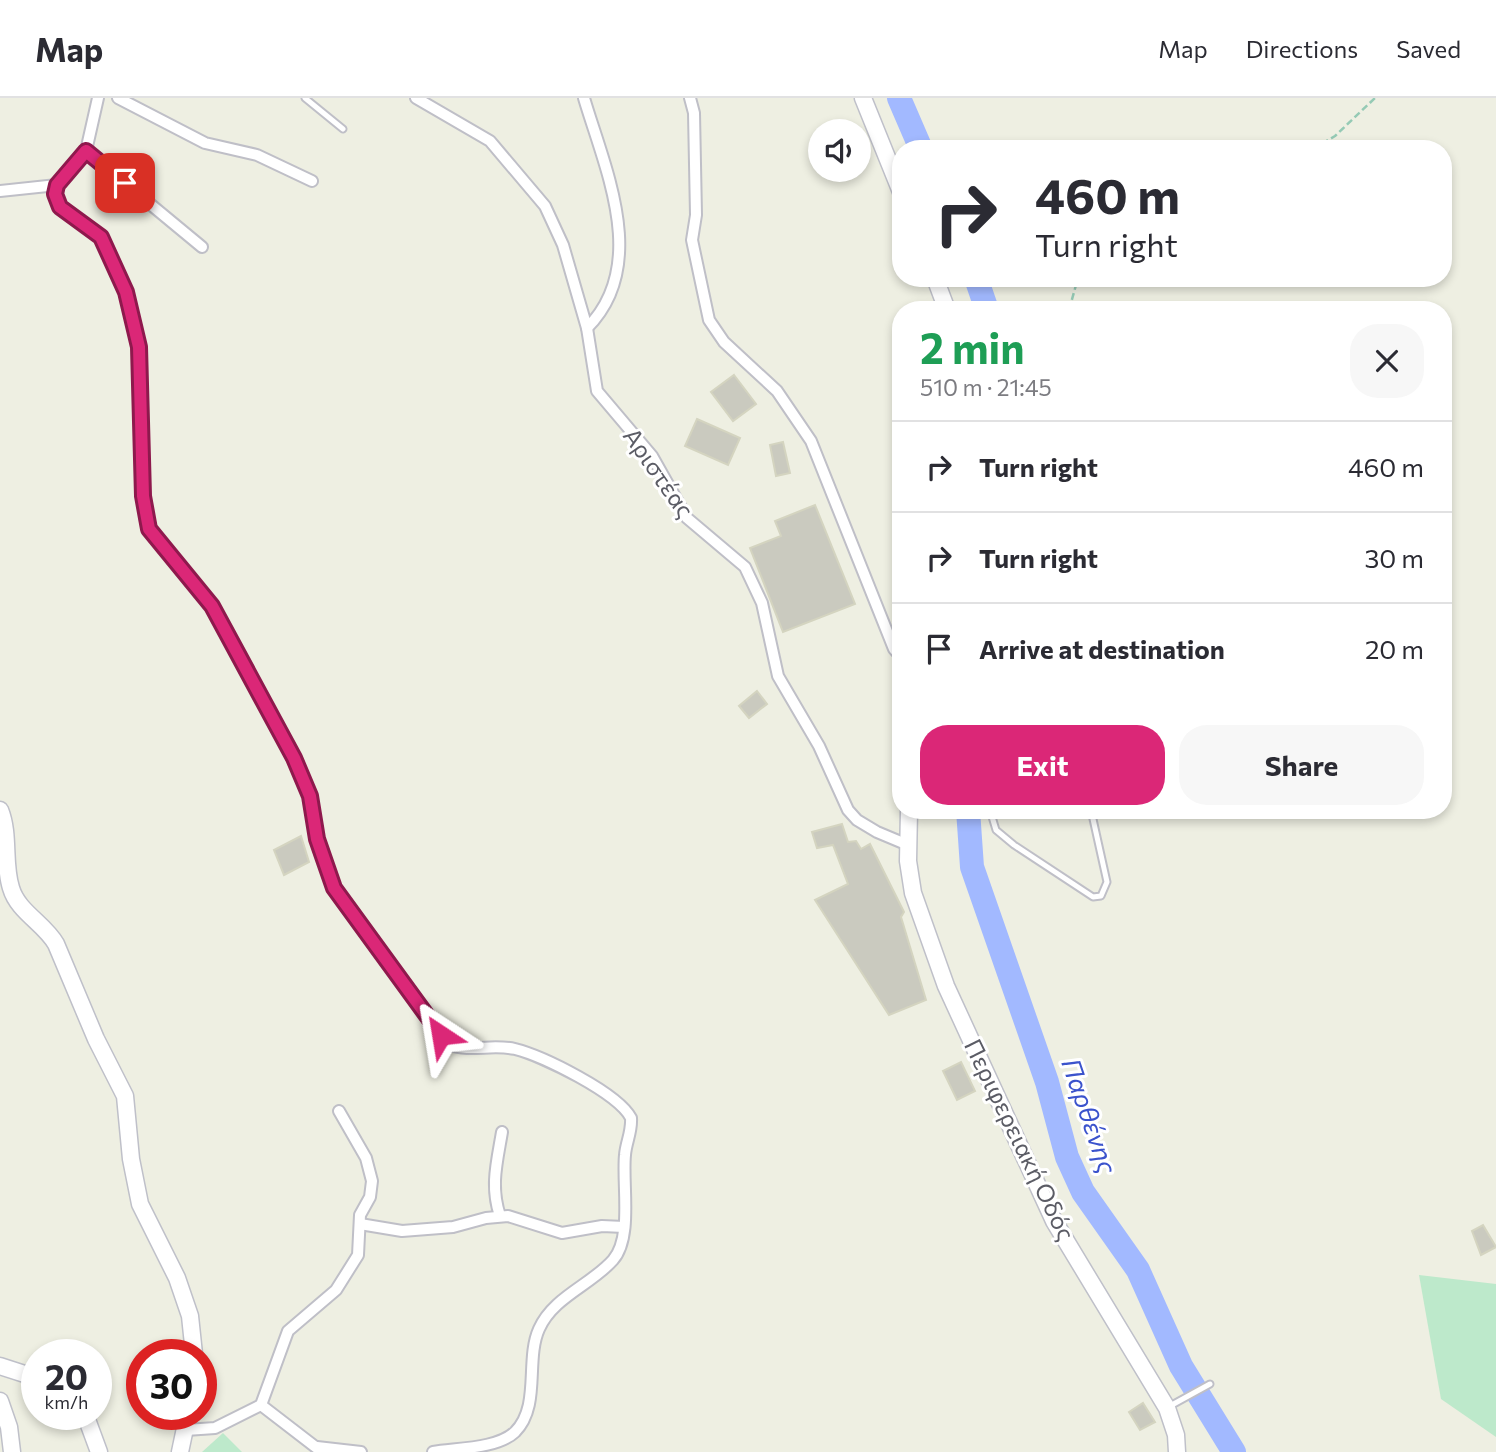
<!DOCTYPE html>
<html lang="en">
<head>
<meta charset="utf-8">
<style>
  :root { --surface:#fff; --page:#f7f7f7; --text:#2b2b33; --muted:#7c7c81; --line:#e1e1e2; --accent:#db2777 }
  body { margin:0; font-family:Commissioner,sans-serif; background:var(--page); color:var(--text); height:100vh; display:flex; flex-direction:column; font-size:26px; white-space:nowrap }
  * { box-sizing:border-box; margin:0 }
  p { font-size:23px; color:var(--muted) }
  .icon { flex:none; width:38px; height:38px; fill:none; stroke:currentColor; stroke-width:2; stroke-linecap:round; stroke-linejoin:round }
  .map { position:relative; flex:1; overflow:hidden }
  .side { position:absolute; left:892px; top:203px; width:560px; height:518px; display:flex; flex-direction:column; background:var(--surface); border-radius:28px; box-shadow:0 4px 10px #0003 }
  .side>* { flex:none }
  .guide { position:absolute; left:892px; top:42px; width:560px; height:147px; border-radius:28px; box-shadow:0 4px 10px #0003; background:#fff; color:var(--text); overflow:hidden }
  .buttons { position:absolute; left:808px; top:21px; display:grid; gap:14px }
  .buttons a { display:grid; place-items:center; width:63px; height:63px; border-radius:50%; background:var(--surface); box-shadow:0 4px 10px #0003; font-size:35px }
  .speed { position:absolute; left:21px; top:1241px; display:flex; gap:14px; font-size:35px; font-weight:700; text-align:center }
  .speed>* { display:grid; place-content:center; width:91px; height:91px; border-radius:50%; background:var(--surface); box-shadow:0 4px 10px #0003; line-height:1 }
  .speed small { font-size:18px; font-weight:400 }
  .speed .limit { border:10px solid #d22; background:#fff; color:#111 }
  .pin { position:absolute; display:grid; place-items:center; width:60px; height:60px; color:#fff; margin:-30px; border-radius:14px; box-shadow:0 4px 10px #0006 }
  .me { position:absolute; width:77px; margin:-38px; rotate:327deg; stroke-linejoin:round; filter:drop-shadow(0 0 5px #0008) }
  .turn { display:flex; align-items:center; gap:24px; height:147px; padding:0 28px; font-size:32px }
  .turn .icon { width:91px; height:91px; stroke-width:2.5 }
  .turn b { display:block; font-size:49px; line-height:60px }
  .round { display:grid; place-items:center; flex:none; width:74px; height:74px; border-radius:28px; background:var(--page) }
  .headline { display:flex; align-items:center; justify-content:space-between; height:119px; padding:0 28px }
  h1 { font-size:42px; font-weight:700; line-height:52px; color:#1e9e55 }
  .cta { display:flex; gap:14px; margin-top:auto; padding:14px 28px }
  .cta a { flex:1; height:80px; border-radius:28px; background:var(--accent); color:#fff; font-size:28px; font-weight:700; line-height:80px; text-align:center }
  .cta a+a { background:var(--page); color:var(--text) }
  ul { padding:0; list-style:none }
  li { display:flex; align-items:center; gap:21px; height:91px; padding:0 28px; border-top:2px solid var(--line) }
  li div { flex:1 }
  li b { display:block; font-size:26px }
  li em { font-style:normal }
  header { display:flex; align-items:center; gap:42px; box-sizing:border-box; height:98px; padding:0 35px; background:var(--surface); border-bottom:2px solid var(--line) }
  header strong { font-size:33px }
  nav { display:flex; gap:38px; margin-inline-start:auto; font-size:24px }
  .map>svg:first-child { display:block }
  .green { fill:#bde9cb }
  .lines { fill:none; stroke-linecap:round; stroke-linejoin:round }
  .river { stroke:#a2b9ff; stroke-width:24 }
  .building { fill:#cacabf; stroke:#d4d4c0; stroke-width:2 }
  .lane-casing { stroke:#bfbfc7; stroke-width:9 }
  .street-casing { stroke:#bfbfc7; stroke-width:14 }
  .secondary-casing { stroke:#bfc0c9; stroke-width:19 }
  .path { stroke:#95cab5; stroke-width:2.5; stroke-dasharray:7 3.5; stroke-linecap:butt }
  .lane { stroke:#fff; stroke-width:5 }
  .street { stroke:#fff; stroke-width:10 }
  .secondary { stroke:#fff; stroke-width:16 }
  .route-casing { stroke:#8e194d; stroke-width:18 }
  .route { stroke:#db2777; stroke-width:12 }
  .labels { text-anchor:middle; stroke-width:6; stroke-linejoin:round; paint-order:stroke }
  .street-label { font-size:24px; fill:#5b5c65; stroke:#fff }
  .water-label { font-size:26px; font-style:italic; fill:#3b53cc; stroke:#fff }
</style>
</head>
<body>
<header>
<strong>Map</strong>
<nav><a>Map</a><a>Directions</a><a>Saved</a></nav>
</header>
<div class="map">
<svg width="1496" height="1354" viewBox="0 0 1496 1354">
  <rect width="100%" height="100%" fill="#eeefe2"/>
  <g class="green">
    <path d="M1419 1177 1496 1186V1339L1441 1301Z"/>
    <path d="M223 1335 242 1354H202Z"/>
  </g>
  <g class="lines">
    <g class="river">
      <path d="M899 0 921 51"/>
      <path d="M976 180 987 212"/>
      <path d="M968 712 972 769 1047 984 1067 1059 1083 1094 1138 1172 1181 1268 1234 1354"/>
    </g>
  </g>
  <g class="building">
    <path d="M734 277 756 306 733 323 711 294Z"/>
    <path d="M697 321 740 340 728 367 685 348Z"/>
    <path d="M783 344 790 375 776 378 770 347Z"/>
    <path d="M815 407 855 506 783 534 750 450 781 438 775 423Z"/>
    <path d="M757 593 767 606 749 620 739 608Z"/>
    <path d="M842 726 848 744 856 743 861 751 870 746 904 814 901 819 926 902 889 917 815 802 848 786 833 747 817 750 812 734Z"/>
    <path d="M301 738 309 764 284 777 274 752Z"/>
    <path d="M961 964 975 993 957 1002 943 973Z"/>
    <path d="M1483 1127 1496 1149 1481 1157 1472 1133Z"/>
    <path d="M1143 1305 1155 1324 1140 1332 1129 1314Z"/>
  </g>
  <g class="lines">
    <defs>
      <g id="lane">
        <path d="M305 0 343 31"/>
        <path d="M990 712 996 732 1014 747 1093 799 1101 798 1107 784 1091 712"/>
        <path d="M1170 1308 1210 1286"/>
      </g>
      <g id="street">
        <path d="M98 0 86 53 57 87 55 96 60 109 101 139 126 194 140 249 143 398 146 424 152 437 212 508 294 660 310 698 317 741 334 790 450 947C470 954 494 946 515 951 543 958 618 995 631 1020 632 1034 626 1044 625 1057 622 1086 633 1139 613 1162 591 1187 553 1199 539 1231 525 1262 541 1308 515 1334 497 1351 456 1350 433 1354"/>
        <path d="M118 0 205 45 257 57 312 83"/>
        <path d="M416 0 490 43 545 108 563 147 587 230 597 293 652 358 687 420 745 469 762 505 778 578 819 648 848 712 857 722 877 734 908 747"/>
        <path d="M584 0C605 71 650 167 587 230"/>
        <path d="M690 0 694 15 696 117 692 142 709 222 724 244 777 293 811 343 894 551 901 559"/>
        <path d="M86 53 202 149"/>
        <path d="M0 93 57 87"/>
        <path d="M500 1118C490 1088 497 1064 502 1034"/>
        <path d="M360 1126 402 1133 453 1129 486 1120 508 1118 562 1135 602 1128 624 1129"/>
        <path d="M261 1307 322 1354"/>
        <path d="M186 1332 215 1330 261 1307 288 1233 336 1192 358 1157 360 1117 370 1099 372 1083 366 1060 339 1013"/>
        <path d="M317 1349 361 1354"/>
      </g>
      <g id="secondary">
        <path d="M863 0 901 94"/>
        <path d="M935 180 947 212"/>
        <path d="M0 712C10 737 3 765 11 790 18 814 44 825 56 846L96 941 125 998 131 1061 140 1106 177 1180 190 1218 194 1256"/>
        <path d="M909 712 908 763 913 795 946 888 1054 1123 1167 1310 1176 1337 1177 1354"/>
        <path d="M0 1268 37 1280"/>
        <path d="M0 1303 9 1329 12 1354"/>
        <path d="M85 1316 99 1354"/>
        <path d="M180 1354 188 1316"/>
      </g>
    </defs>
    <use href="#lane" class="lane-casing"/>
    <use href="#street" class="street-casing"/>
    <use href="#secondary" class="secondary-casing"/>
    <g class="path">
      <path d="M1313 51 1335 38 1375 0"/>
      <path d="M1069 212 1078 180"/>
    </g>
    <use href="#lane" class="lane"/>
    <use href="#street" class="street"/>
    <use href="#secondary" class="secondary"/>
  </g>
  <g class="lines">
    <defs>
      <path id="route" d="M125 85 86 53 57 87 55 96 60 109 101 139 126 194 139 249 143 398 149 431 212 508 294 660 310 698 317 741 334 790 441 937"/>
    </defs>
    <use href="#route" class="route-casing"/>
    <use href="#route" class="route"/>
  </g>
  <g class="labels">
    <g class="street-label">
      <text transform="translate(658 375) rotate(55)" y="8">Αριστέας</text>
      <text transform="translate(1019 1042) rotate(64)" y="8">Περιφερειακή Οδός</text>
    </g>
    <g class="water-label">
      <text transform="translate(1089 1018) rotate(71)" y="9">Παρθένης</text>
    </g>
  </g>
</svg>
<div class="buttons">
<a><svg class="icon" aria-label="sound" viewBox="0 0 24 24"><path d="M4 9h4l5-4v14l-5-4H4zM17 9q2 3 0 6"/></svg></a>
</div>
<div class="speed"><div>20<small>km/h</small></div><div class="limit">30</div></div>
<div class="pin" style="left:125px;top:85px;background:#d93025"><svg class="icon" aria-label="arrive" viewBox="0 0 24 24"><path d="M6 21V4h12l-3 4 3 4H6"/></svg></div>
<svg class="me" style="left:441px;top:937px" viewBox="-20 -20 40 40"><path d="M0-17L14 15 0 8-14 15z" fill="#db2777" stroke="#fff" stroke-width="4"/></svg>
<div class="guide">
<div class="turn"><svg class="icon" aria-label="right" viewBox="0 0 24 24"><path d="M7 20v-9h11M14 6l5 5-5 5"/></svg><div><b>460 m</b>Turn right</div></div>
</div>
<section class="side">
<div class="headline"><div><h1>2 min</h1><p>510 m · 21:45</p></div><a class="round"><svg class="icon" aria-label="close" viewBox="0 0 24 24"><path d="M6 6l12 12M18 6L6 18"/></svg></a></div>
<ul>
<li><svg class="icon" aria-label="right" viewBox="0 0 24 24"><path d="M7 20v-9h11M14 6l5 5-5 5"/></svg><div><b>Turn right</b></div><em>460 m</em></li>
<li><svg class="icon" aria-label="right" viewBox="0 0 24 24"><path d="M7 20v-9h11M14 6l5 5-5 5"/></svg><div><b>Turn right</b></div><em>30 m</em></li>
<li><svg class="icon" aria-label="arrive" viewBox="0 0 24 24"><path d="M6 21V4h12l-3 4 3 4H6"/></svg><div><b>Arrive at destination</b></div><em>20 m</em></li>
</ul>
<div class="cta"><a>Exit</a><a>Share</a></div>
</section>
</div>
</body>
</html>
